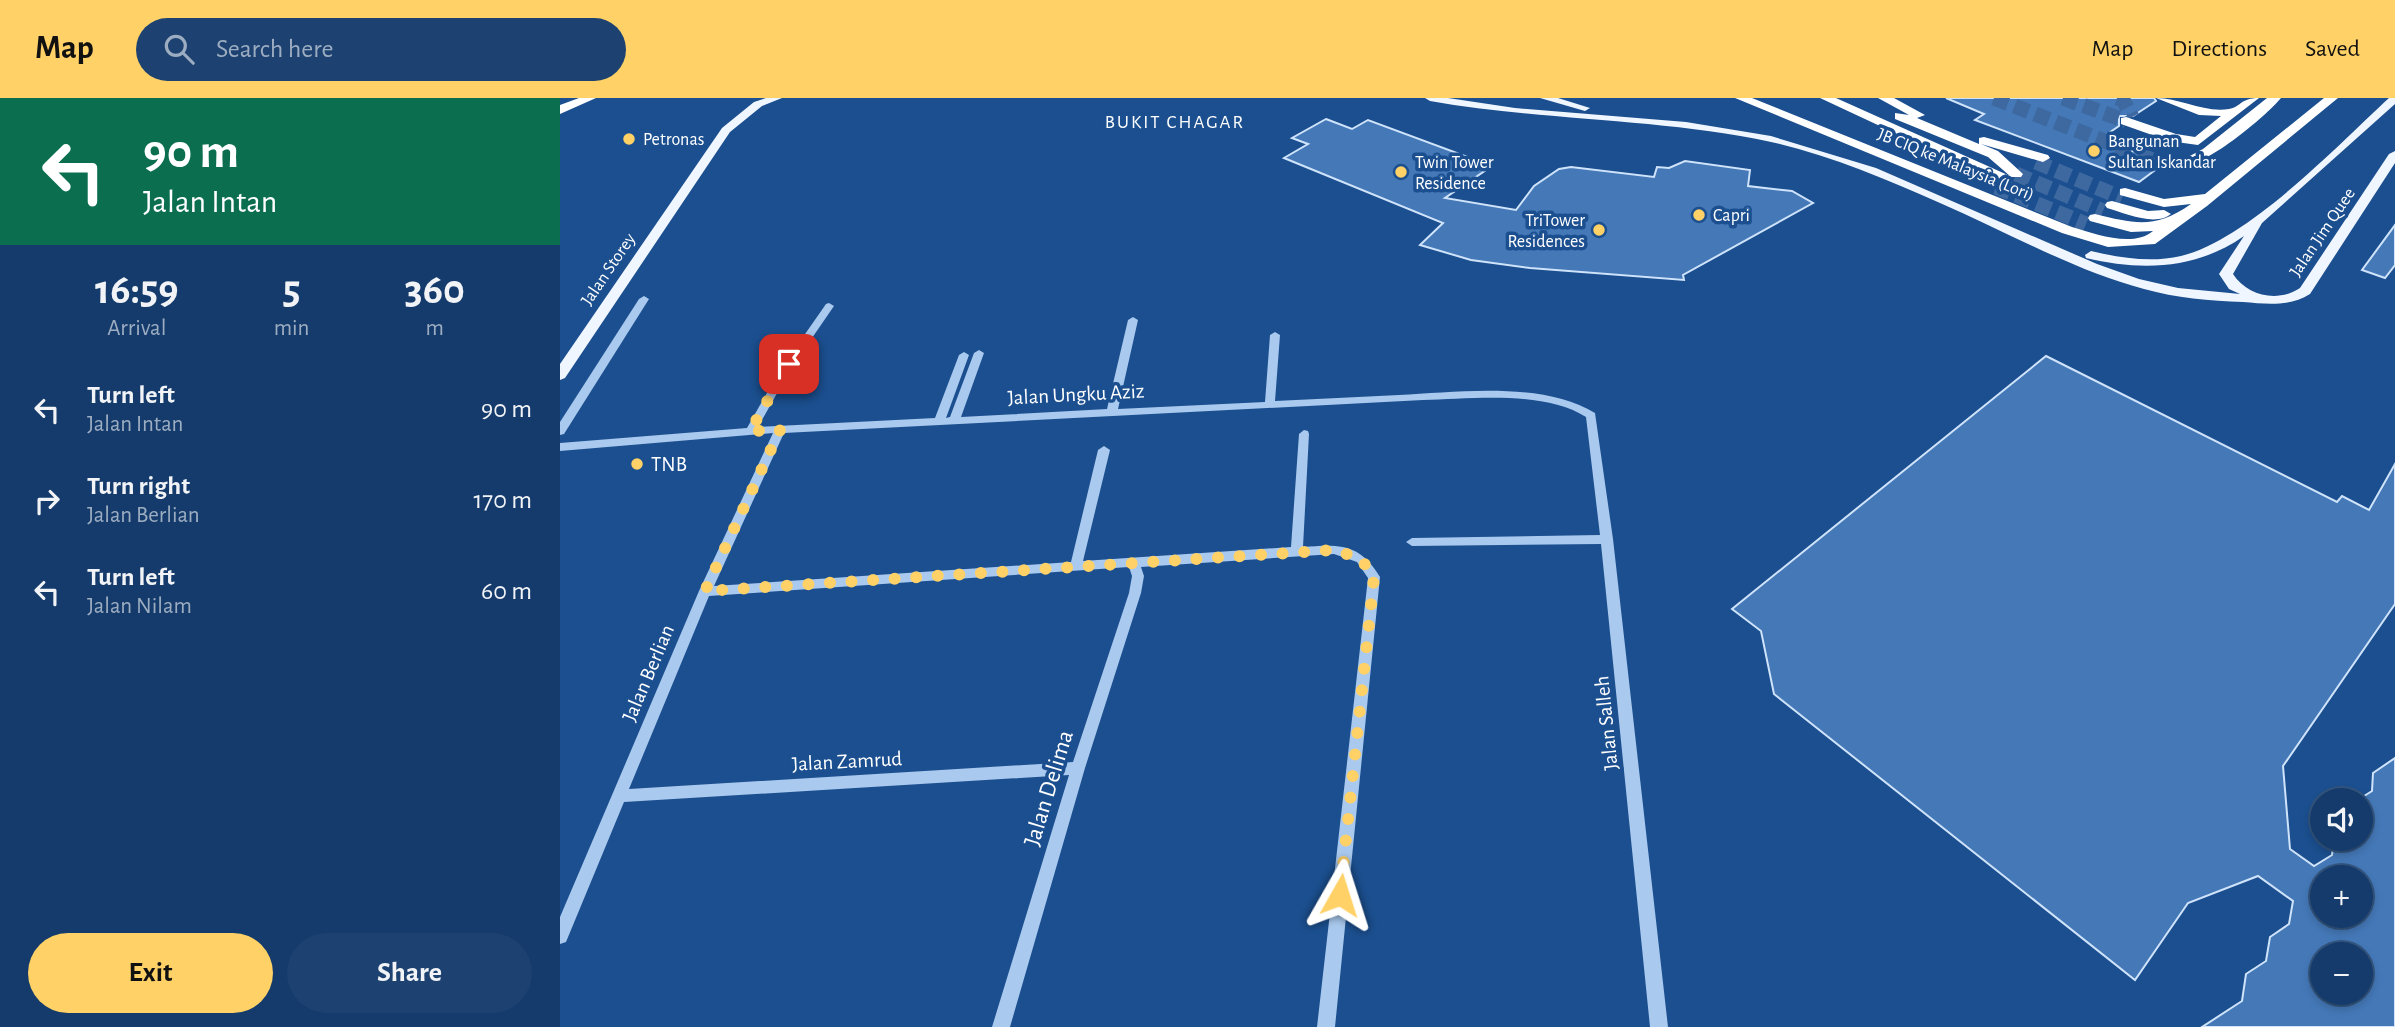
<!DOCTYPE html>
<html lang="en">
<head>
<meta charset="utf-8">
<style>
  :root { --surface:#143b6b; --page:#1d4271; --text:#f1f3f6; --muted:#9dadc1; --line:#33557e; --accent:#ffd166 }
  body { margin:0; font-family:"Alegreya Sans",sans-serif; background:var(--page); color:var(--text); height:100vh; display:flex; flex-direction:column; font-size:26px; white-space:nowrap }
  * { box-sizing:border-box; margin:0 }
  p { font-size:23px; color:var(--muted) }
  .icon { flex:none; width:38px; height:38px; fill:none; stroke:currentColor; stroke-width:2; stroke-linecap:round; stroke-linejoin:round }
  .map { position:relative; flex:1; overflow:hidden }
  .panel { display:flex; flex-direction:column; background:var(--surface); width:560px }
  .panel>* { flex:none }
  .hud { background:#0b6e4f; color:#fff; overflow:hidden }
  .controls { position:absolute; left:1750px; top:690px; display:grid; gap:14px }
  .controls a { display:grid; place-items:center; width:63px; height:63px; border-radius:50%; background:var(--surface); box-shadow:0 4px 10px #0003,0 0 0 2px var(--line); font-size:35px }
  .pin { position:absolute; display:grid; place-items:center; width:60px; height:60px; color:#fff; margin:-30px; border-radius:14px; box-shadow:0 4px 10px #0006 }
  .me { position:absolute; width:77px; margin:-38px; rotate:6deg; stroke-linejoin:round; filter:drop-shadow(0 0 5px #0008) }
  .turn { display:flex; align-items:center; gap:24px; height:147px; padding:0 28px; font-size:32px }
  .turn .icon { width:91px; height:91px; stroke-width:2.5 }
  .turn b { display:block; font-size:49px; line-height:60px }
  .eta { display:flex; justify-content:space-evenly; align-items:center; height:119px; text-align:center }
  .eta b { font-size:42px; font-weight:700; line-height:49px }
  .action { display:flex; gap:14px; margin-top:auto; padding:14px 28px }
  .action a { flex:1; height:80px; border-radius:42px; background:var(--accent); color:#111; font-size:28px; font-weight:700; line-height:80px; text-align:center }
  .action a+a { background:var(--page); color:var(--text) }
  ul { padding:0; list-style:none }
  li { display:flex; align-items:center; gap:21px; height:91px; padding:0 28px }
  li div { flex:1 }
  li b { display:block; font-size:26px }
  li em { font-style:normal }
  header { display:flex; align-items:center; gap:42px; box-sizing:border-box; height:98px; padding:0 35px; background:var(--accent); color:#111 }
  header strong { font-size:33px }
  nav { display:flex; gap:38px; margin-inline-start:auto; font-size:24px }
  .search { width:490px; height:63px; background:var(--page); display:flex; align-items:center; gap:18px; box-sizing:border-box; padding:0 24px; border-radius:38px; color:var(--muted); font-size:26px }
  main { display:flex; flex:1; min-height:0 }
  .map>svg:first-child { display:block }
  .building { fill:#4478b7; stroke:#cfe3fa; stroke-width:2; fill-rule:evenodd }
  .lines { fill:none; stroke-linecap:round; stroke-linejoin:round }
  .highway-tunnel { stroke:#3d69a0; stroke-width:15; stroke-dasharray:15 7; stroke-linecap:butt }
  .minor { fill:#a9c9ee; fill-rule:evenodd }
  .major { fill:#f0f6ff; fill-rule:evenodd }
  .highway { fill:#fff; fill-rule:evenodd }
  .route { stroke:#ffd166; stroke-width:12; stroke-dasharray:0 21.6 }
  .poi-dot { fill:#ffd166; stroke:#1b4f8f; stroke-width:2.5 }
  .labels { text-anchor:middle; stroke-width:7; stroke-linejoin:round; paint-order:stroke }
  .far-poi-label { font-size:18px; fill:#fff; stroke:#1b4f8f; text-anchor:start }
  .far-street-label { font-size:18px; fill:#fff; stroke:#1b4f8f }
  .far-neighbourhood-label { font-size:19px; letter-spacing:2px; fill:#fff; stroke:#1b4f8f }
  .street-label { font-size:21px; fill:#fff; stroke:#1b4f8f }
  .poi-label { font-size:21px; fill:#fff; stroke:#1b4f8f; text-anchor:start }
  .near-street-label { font-size:24px; fill:#fff; stroke:#1b4f8f }
</style>
</head>
<body>
<header>
<strong>Map</strong>
<div class="search"><svg class="icon" aria-label="search" viewBox="0 0 24 24"><circle cx="10" cy="10" r="6"/><path d="M15 15l6 6"/></svg>Search here</div>
<nav><a>Map</a><a>Directions</a><a>Saved</a></nav>
</header>
<main>
<section class="panel">
<div class="hud">
<div class="turn"><svg class="icon" aria-label="left" viewBox="0 0 24 24"><path d="M17 20v-9H6M10 6l-5 5 5 5"/></svg><div><b>90 m</b>Jalan Intan</div></div>
</div>
<div class="eta">
<div><b>16:59</b><p>Arrival</p></div>
<div><b>5</b><p>min</p></div>
<div><b>360</b><p>m</p></div>
</div>
<ul>
<li><svg class="icon" aria-label="left" viewBox="0 0 24 24"><path d="M17 20v-9H6M10 6l-5 5 5 5"/></svg><div><b>Turn left</b><p>Jalan Intan</p></div><em>90 m</em></li>
<li><svg class="icon" aria-label="right" viewBox="0 0 24 24"><path d="M7 20v-9h11M14 6l5 5-5 5"/></svg><div><b>Turn right</b><p>Jalan Berlian</p></div><em>170 m</em></li>
<li><svg class="icon" aria-label="left" viewBox="0 0 24 24"><path d="M17 20v-9H6M10 6l-5 5 5 5"/></svg><div><b>Turn left</b><p>Jalan Nilam</p></div><em>60 m</em></li>
</ul>
<div class="action"><a>Exit</a><a>Share</a></div>
</section>
<div class="map">
<svg width="1835" height="929" viewBox="0 0 1835 929">
  <rect width="100%" height="100%" fill="#1b4f8f"/>
  <g class="building">
    <path d="M1386 0H1594L1596 3 1573 18H1559V28L1540 41 1597 62 1593 65 1598 70 1579 84 1415 22 1424 16Z"/>
    <path d="M766 21 792 31 808 22 932 68 885 100 956 112 974 88 999 71 1011 69 1094 79 1097 69 1109 70 1125 63 1190 72 1188 88 1232 93 1253 105 1123 177 1124 182 970 170 911 162 860 147 883 125 724 60 748 46 732 40Z"/>
    <path d="M1835 127V167L1825 180 1802 172Z"/>
    <path d="M1486 258 1777 404 1782 398 1809 412 1835 366V506L1723 668 1730 751 1754 768 1772 757 1774 740H1801V700L1812 693 1813 675 1835 660V929H1642L1682 903 1686 876 1706 863 1710 839 1729 826 1733 803 1698 778 1628 805 1575 882 1214 596 1201 533 1172 511ZM1762 779H1801V817H1762ZM1762 856H1801V894H1762Z"/>
  </g>
  <g class="lines">
    <g class="highway-tunnel">
      <path d="M1434 0 1603 66"/>
      <path d="M1503 0 1566 23"/>
      <path d="M1557 0 1563 2 1572 19"/>
      <path d="M1476 64 1562 100"/>
      <path d="M1456 76 1543 113"/>
      <path d="M1436 89 1526 126"/>
    </g>
    <g class="minor">
      <path d="M84 198 89 201 4 336 0 337V324L79 201Z"/>
      <path d="M269 205 274 208 230 272 198 329 375 320 399 257 404 254 409 257 386 320 390 319 414 255 419 252 424 255 401 319 547 311 568 222 573 219 578 222 558 311 705 304 710 237 715 234 720 237 715 303C757 301 798 299 839 297 898 294 983 283 1035 315L1053 441 1108 929H1090L1041 446 852 448 846 444 852 440 1040 437 1026 319C983 292 912 301 863 302L224 335 154 488 511 464 538 352 544 348 550 352 523 463 731 449 739 336 744 332 748 333 749 336 743 449C779 446 800 445 820 479L775 929H757L808 480 797 464 774 456 581 469 584 478 581 495 525 670 450 929H432L509 677 64 704 6 844 0 846V819L139 493 213 335 0 353V345L187 330 220 272 266 206ZM569 469 572 478 569 495 513 664 69 691 149 498Z"/>
    </g>
    <g class="major">
      <path d="M206 0H222L202 8 170 34 5 280 0 282V266L162 30 194 4Z"/>
      <path d="M865 0H888L955 10 1126 24 1211 38 1316 70 1537 166 1579 181 1618 190 1680 196 1669 191 1659 176 1684 138C1636 172 1581 173 1526 160L1525 157 1531 153C1561 160 1591 165 1621 158 1689 141 1777 48 1829 0H1835V6L1702 125 1673 176C1687 198 1718 205 1740 190L1829 56 1835 53V65L1750 196C1730 209 1706 206 1683 204 1650 203 1616 200 1584 191 1513 172 1447 134 1380 105 1325 81 1269 57 1211 44 1099 20 983 23 870 3Z"/>
      <path d="M980 0H998L1030 10 1025 13Z"/>
    </g>
    <g class="highway">
      <path d="M19 0H36L0 16V7Z"/>
      <path d="M1175 0H1192L1512 129C1535 136 1573 150 1593 133L1571 134 1530 123 1528 120 1530 117 1535 116C1576 126 1595 131 1631 106L1604 109 1560 97V91L1565 90 1604 101 1645 96 1764 0H1778L1647 108 1595 146 1548 149 1502 135Z"/>
      <path d="M1260 0H1276L1450 78 1428 59 1335 21V15L1349 17 1318 0H1334L1365 17 1357 20 1419 46V40L1424 39 1488 57 1490 60 1483 64 1421 46 1438 53 1463 76 1461 79H1452V85H1442Z"/>
      <path d="M1596 0C1620 0 1644 15 1669 11 1681 9 1680 0 1699 0L1638 47 1609 43 1561 26V20L1566 19 1616 36 1635 39 1661 18 1639 17Z"/>
      <path d="M1707 0H1721C1703 21 1624 90 1596 66L1603 62 1628 59 1643 51Z"/>
      <path d="M1552 103 1588 113 1604 112 1611 116C1595 129 1565 115 1547 110L1545 107 1547 104Z"/>
    </g>
  </g>
  <g class="lines">
    <path class="route" d="M229 266 190 333 220 332 145 493 775 452 801 461 814 479 780 797"/>
  </g>
  <g class="poi-dot">
    <circle cx="69" cy="41" r="7"/>
    <circle cx="1534" cy="53" r="7"/>
    <circle cx="841" cy="74" r="7"/>
    <circle cx="1139" cy="117" r="7"/>
    <circle cx="1039" cy="132" r="7"/>
    <circle cx="77" cy="366" r="7"/>
  </g>
  <g class="labels">
    <g class="far-poi-label">
      <text x="83" y="47">Petronas</text>
      <text x="1548" y="49">Bangunan<tspan x="1548" dy="21">Sultan Iskandar</tspan></text>
      <text x="855" y="70">Twin Tower<tspan x="855" dy="21">Residence</tspan></text>
      <text x="1153" y="123">Capri</text>
      <text x="1025" y="128" text-anchor="end">TriTower<tspan x="1025" dy="21">Residences</tspan></text>
    </g>
    <g class="far-street-label">
      <text transform="translate(1396 66) rotate(22)" y="6">JB CIQ ke Malaysia (Lori)</text>
      <text transform="translate(1762 134) rotate(-56)" y="6">Jalan Jim Quee</text>
      <text transform="translate(48 171) rotate(-56)" y="6">Jalan Storey</text>
    </g>
    <g class="far-neighbourhood-label">
      <text x="615" y="30">BUKIT CHAGAR</text>
    </g>
    <g class="street-label">
      <text transform="translate(516 296) rotate(-3)" y="7">Jalan Ungku Aziz</text>
      <text transform="translate(88 575) rotate(-67)" y="7">Jalan Berlian</text>
      <text transform="translate(1046 625) rotate(-96)" y="7">Jalan Salleh</text>
      <text transform="translate(287 663) rotate(-3)" y="7">Jalan Zamrud</text>
    </g>
    <g class="poi-label">
      <text x="91" y="373">TNB</text>
    </g>
    <g class="near-street-label">
      <text transform="translate(488 690) rotate(-73)" y="8">Jalan Delima</text>
    </g>
  </g>
</svg>
<div class="controls">
<a><svg class="icon" aria-label="sound" viewBox="0 0 24 24"><path d="M4 9h4l5-4v14l-5-4H4zM17 9q2 3 0 6"/></svg></a>
<a>+</a>
<a>−</a>
</div>
<div class="pin" style="left:229px;top:266px;background:#d93025"><svg class="icon" aria-label="arrive" viewBox="0 0 24 24"><path d="M6 21V4h12l-3 4 3 4H6"/></svg></div>
<svg class="me" style="left:780px;top:797px" viewBox="-20 -20 40 40"><path d="M0-17L14 15 0 8-14 15z" fill="#ffd166" stroke="#fff" stroke-width="4"/></svg>
</div>
</main>
</body>
</html>
